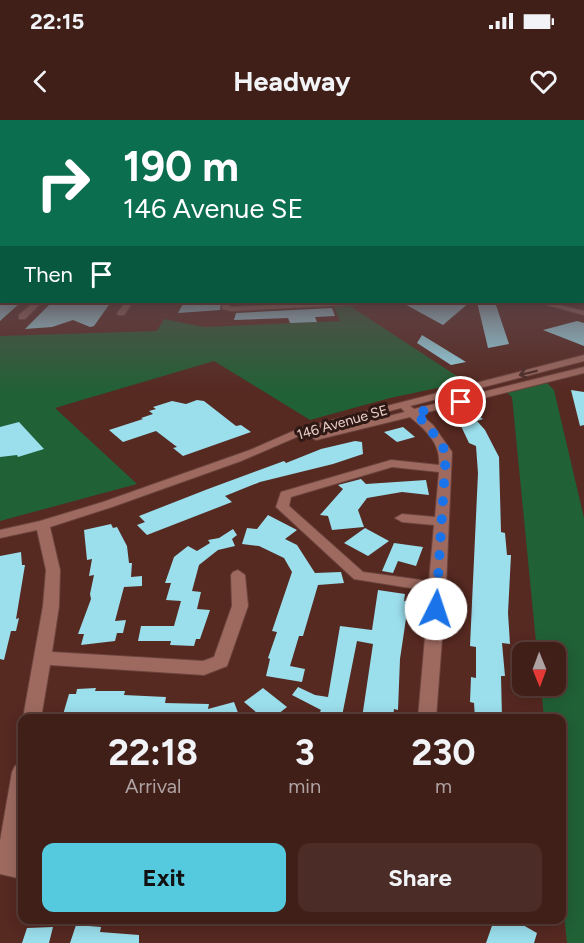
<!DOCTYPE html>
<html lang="en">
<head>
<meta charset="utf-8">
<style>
  :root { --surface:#401f19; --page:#4b2c26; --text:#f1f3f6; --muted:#aea2a2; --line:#593d38; --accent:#55cadf }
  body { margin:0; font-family:Figtree,sans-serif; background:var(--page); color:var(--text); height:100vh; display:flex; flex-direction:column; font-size:22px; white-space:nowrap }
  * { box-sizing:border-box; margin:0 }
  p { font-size:20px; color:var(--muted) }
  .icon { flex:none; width:33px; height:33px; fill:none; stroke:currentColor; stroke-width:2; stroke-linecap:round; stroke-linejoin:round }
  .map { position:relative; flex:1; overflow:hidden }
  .side { position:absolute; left:18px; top:594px; width:548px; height:210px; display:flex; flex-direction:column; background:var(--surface); border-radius:12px; box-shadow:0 3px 15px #0003,0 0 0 2px var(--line) }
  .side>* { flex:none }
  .guide { position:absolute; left:0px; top:0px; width:585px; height:183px; box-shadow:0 3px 15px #0003,0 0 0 2px var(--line); background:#0b6e4f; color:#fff; overflow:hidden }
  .needle { width:39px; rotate:179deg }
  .tools { position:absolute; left:512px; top:522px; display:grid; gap:12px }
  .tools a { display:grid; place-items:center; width:54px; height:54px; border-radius:12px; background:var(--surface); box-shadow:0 3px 15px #0003,0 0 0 2px var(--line); font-size:30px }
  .pin { position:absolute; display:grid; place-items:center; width:51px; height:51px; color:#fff; margin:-26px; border:3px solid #fff; border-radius:50%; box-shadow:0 2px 6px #0007 }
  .me { position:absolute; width:66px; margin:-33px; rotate:4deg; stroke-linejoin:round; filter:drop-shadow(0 0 4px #0008) }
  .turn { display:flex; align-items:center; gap:21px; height:126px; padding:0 24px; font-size:27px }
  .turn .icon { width:78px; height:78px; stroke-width:2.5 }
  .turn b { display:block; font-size:42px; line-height:51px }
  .then { display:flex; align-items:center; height:57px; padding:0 24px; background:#0003; gap:12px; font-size:22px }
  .eta { display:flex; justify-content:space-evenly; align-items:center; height:102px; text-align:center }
  .eta b { font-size:36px; font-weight:700; line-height:42px }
  .action { display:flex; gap:12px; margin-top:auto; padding:12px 24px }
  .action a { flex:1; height:69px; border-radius:12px; background:var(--accent); color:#111; font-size:24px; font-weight:700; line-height:69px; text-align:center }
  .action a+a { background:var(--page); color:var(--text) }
  .status { display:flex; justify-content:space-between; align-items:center; height:42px; padding:0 30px; background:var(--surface); direction:ltr }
  .status svg { height:16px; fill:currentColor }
  header { display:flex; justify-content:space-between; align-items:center; height:78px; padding:0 24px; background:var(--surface); font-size:27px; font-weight:700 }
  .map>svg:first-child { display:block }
  .green { fill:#216136 }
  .building { fill:#9bdeec }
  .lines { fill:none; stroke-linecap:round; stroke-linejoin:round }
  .minor-casing { stroke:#6c453e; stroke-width:2 }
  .minor { fill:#9e6a60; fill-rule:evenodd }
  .oneway { stroke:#4a2d28 }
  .route { stroke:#1a73e8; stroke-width:10; stroke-dasharray:0 18 }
  .labels { text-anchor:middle; stroke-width:6; stroke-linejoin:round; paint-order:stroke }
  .far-street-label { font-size:14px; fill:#edcfc9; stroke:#2e1915 }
</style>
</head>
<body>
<div class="status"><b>22:15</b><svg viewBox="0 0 49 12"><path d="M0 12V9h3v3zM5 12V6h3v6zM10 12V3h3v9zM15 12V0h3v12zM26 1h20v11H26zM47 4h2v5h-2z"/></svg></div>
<header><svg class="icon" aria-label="back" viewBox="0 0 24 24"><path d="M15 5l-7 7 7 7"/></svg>Headway<svg class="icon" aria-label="heart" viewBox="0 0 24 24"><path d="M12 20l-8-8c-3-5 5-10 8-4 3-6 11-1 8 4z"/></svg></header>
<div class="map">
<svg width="584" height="823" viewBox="0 0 584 823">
  <rect width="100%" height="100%" fill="#562921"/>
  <g class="green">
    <path d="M350 186 466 262 390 278 310 300 214 241 55 288 137 364 0 401V216L157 211 164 199 204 207 340 201 334 187Z"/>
    <path d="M547 263 554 270 584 398V823H567L561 764V598H544L541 566H555V532H537L512 277 507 273Z"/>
  </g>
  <g class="building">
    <path d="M111 182 94 206 90 207 73 200 52 207 25 209 51 183Z"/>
    <path d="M184 182H221L220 190 178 193Z"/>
    <path d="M401 182H470L443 205Z"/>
    <path d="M477 182H495L509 224 488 228Z"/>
    <path d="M0 183 19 184 0 201Z"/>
    <path d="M332 188 335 196 315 197 317 202 290 203 288 198 234 200 236 193Z"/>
    <path d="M577 201 584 203V226L543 210Z"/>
    <path d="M422 215 466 242 451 245 417 223Z"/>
    <path d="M571 270 584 272V305L580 306Z"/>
    <path d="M197 280 204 281 236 306 241 305 251 312 183 336 173 328 177 327 156 311 123 322 109 310 143 299 141 298 153 294 149 291 156 289 153 287 172 281 186 284Z"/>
    <path d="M471 291 483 299 477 301 485 310 499 337 501 412 505 413 507 435H511L508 493 510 524 502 523 505 556H501L502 598H475L474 583 470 582 471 557 476 558V527L470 526 478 353 476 326 469 323 461 306 451 294Z"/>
    <path d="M19 302 44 329 18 337 17 335 0 337V307Z"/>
    <path d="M403 307 415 317 397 322 384 312Z"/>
    <path d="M355 321 362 322 363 334 333 344 260 362 225 376 232 382 147 415 137 405 145 402 139 396 208 369 284 341 286 343 321 329Z"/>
    <path d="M361 359 366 364 426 360 429 375 402 372 367 378 358 390 364 407 332 410 328 396 320 395 343 369 338 365Z"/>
    <path d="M268 395 297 410 285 419 297 425 315 453 341 452 344 463 318 465 303 516H299L290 546 305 549 302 562 266 556 270 539 268 538 277 512 272 511 292 452 284 438 259 426 242 424 247 408 257 409Z"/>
    <path d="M111 404 113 408 117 407 127 426 129 443H132L131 457 142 456V466L124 467 115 501 126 500 123 513H117L115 521 81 525 84 514H78L91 479 90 474 94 455 89 456 92 439 87 440 84 410Z"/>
    <path d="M365 408 389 421 368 436 344 423Z"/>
    <path d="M233 409 237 415 232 419 235 426 218 430 199 445 192 471 201 472 197 489 210 490 200 519H196L194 526 170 525 171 521H138L141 506H174L181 481 166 480 171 463H165L174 437 188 426 197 431 210 423 208 420 219 418Z"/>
    <path d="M394 423 423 427 416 446 398 441 393 453 382 451Z"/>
    <path d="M21 432 22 445H25L16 499 19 498 16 511H11L4 540 0 539V436Z"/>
    <path d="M378 470 405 474 404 481 411 482 410 492H407L400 539 398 590 394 589 393 598H362L373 524 357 521 342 596 320 592 321 590 292 575 298 567 315 575 328 577 340 506 372 510Z"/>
    <path d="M96 568 95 571H125L124 575 166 577 165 583 209 584 208 589 234 582 240 598H62L69 574H76L77 569Z"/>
    <path d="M263 568 287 587 273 598H263L244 582Z"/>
    <path d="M494 800H514L537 813 534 823H486Z"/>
    <path d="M76 805 101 807 100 812 139 815V823H70Z"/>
    <path d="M53 807 49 823H22L27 808Z"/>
  </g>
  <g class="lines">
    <defs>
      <g id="minor">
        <path d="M34 182H42L25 199H19V195Z"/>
        <path d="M126 182H133L124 195H118L117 193Z"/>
        <path d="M223 182H229V186L232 187 334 182H371L367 184 231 191 222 189Z"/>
        <path d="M536 182H547L584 191V195Z"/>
        <path d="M584 235V241L410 286 414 289 584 247V253L420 294 433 305 452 332 446 467 436 598H418L429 471 354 459 276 387 281 372 391 340 439 345C441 324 426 310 410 297L316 320 311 317 312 315 405 292 401 288 306 313 241 341 112 387 50 407 60 450 59 486 52 532 203 541 214 537 232 486 231 455 233 452 238 450 245 455 248 486 227 546 204 555 50 545 41 598H23L43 486 46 450 37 410 0 418V410L40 401 103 382 250 330 298 309ZM392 347 439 352 435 397 402 394 395 398 402 402 434 405 429 461 363 452 289 386 291 377Z"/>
        <path d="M22 643V717L20 736 22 737V759L0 754V721L12 652 15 646Z"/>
      </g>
    </defs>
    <use href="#minor" class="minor-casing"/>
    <use href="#minor" class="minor"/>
  </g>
  <defs><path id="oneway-shaft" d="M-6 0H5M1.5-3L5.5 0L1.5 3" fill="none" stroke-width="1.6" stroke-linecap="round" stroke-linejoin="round" transform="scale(1.5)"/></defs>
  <use class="oneway" href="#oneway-shaft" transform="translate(528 253) rotate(166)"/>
  <linearGradient id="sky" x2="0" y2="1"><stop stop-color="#2f1712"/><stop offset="0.57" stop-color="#62494e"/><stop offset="1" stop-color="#62494e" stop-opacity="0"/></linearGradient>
  <rect width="584" height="272" fill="url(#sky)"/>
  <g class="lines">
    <path class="route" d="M436 489 446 332 429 307 415 293 461 282"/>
  </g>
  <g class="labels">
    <g class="far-street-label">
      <text transform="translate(342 302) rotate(-16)" y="5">146 Avenue SE</text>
    </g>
  </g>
</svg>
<div class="tools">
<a><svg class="needle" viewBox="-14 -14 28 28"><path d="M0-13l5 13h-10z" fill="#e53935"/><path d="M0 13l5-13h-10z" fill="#aea2a2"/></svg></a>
</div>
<div class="pin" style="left:461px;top:282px;background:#d93025"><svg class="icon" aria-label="arrive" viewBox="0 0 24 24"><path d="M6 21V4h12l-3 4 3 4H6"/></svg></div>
<svg class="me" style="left:436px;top:489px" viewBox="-20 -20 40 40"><circle r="19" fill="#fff"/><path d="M0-13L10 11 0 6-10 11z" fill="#1a73e8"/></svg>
<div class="guide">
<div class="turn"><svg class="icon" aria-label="right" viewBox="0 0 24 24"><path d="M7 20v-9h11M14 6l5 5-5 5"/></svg><div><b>190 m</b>146 Avenue SE</div></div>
<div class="then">Then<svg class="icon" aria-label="arrive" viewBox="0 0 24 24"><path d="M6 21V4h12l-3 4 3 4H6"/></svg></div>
</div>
<section class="side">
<div class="eta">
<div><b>22:18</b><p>Arrival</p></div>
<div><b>3</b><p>min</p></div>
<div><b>230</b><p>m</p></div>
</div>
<div class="action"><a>Exit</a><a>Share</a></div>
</section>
</div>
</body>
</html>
